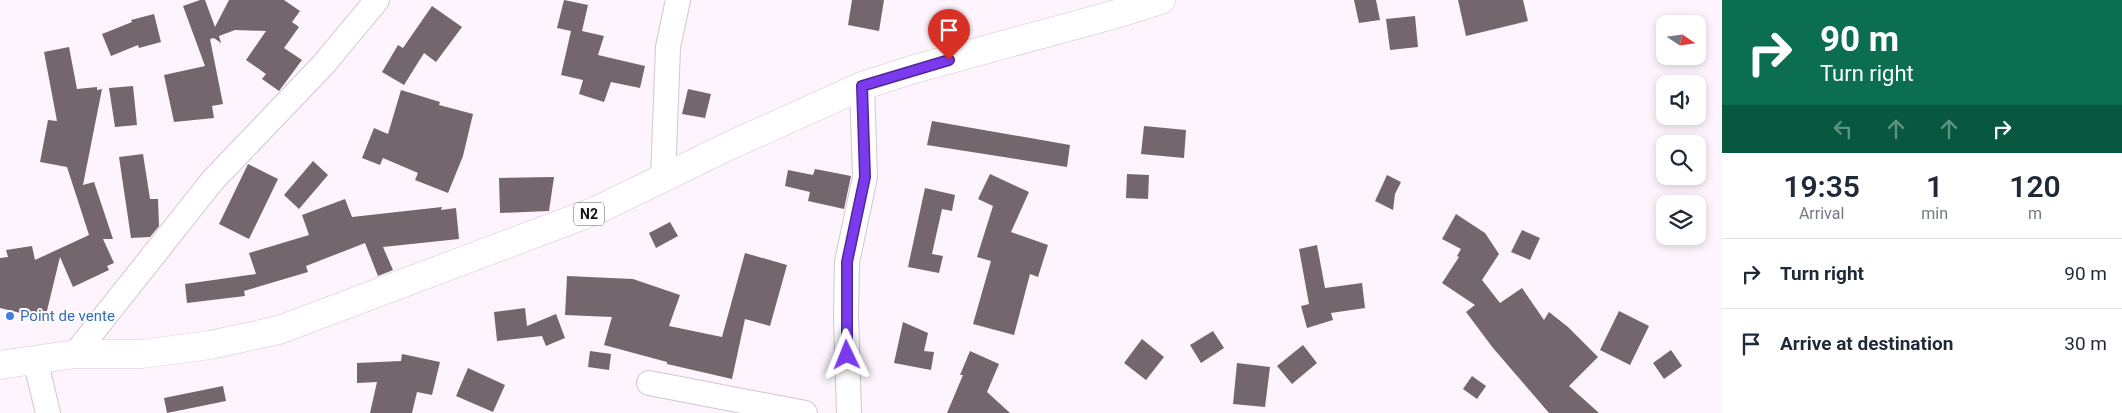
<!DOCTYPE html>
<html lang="en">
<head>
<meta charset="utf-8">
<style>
  :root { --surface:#fff; --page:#f2f2f3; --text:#1f2937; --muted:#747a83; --line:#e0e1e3 }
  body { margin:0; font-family:Roboto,sans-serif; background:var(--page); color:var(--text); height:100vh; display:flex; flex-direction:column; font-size:19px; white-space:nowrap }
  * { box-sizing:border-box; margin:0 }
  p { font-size:16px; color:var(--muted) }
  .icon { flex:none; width:28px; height:28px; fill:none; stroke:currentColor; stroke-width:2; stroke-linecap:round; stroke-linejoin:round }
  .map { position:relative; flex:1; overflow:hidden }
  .details { display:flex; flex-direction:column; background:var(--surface); width:400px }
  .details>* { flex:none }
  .hud { background:#0b6e4f; color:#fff; overflow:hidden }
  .needle { width:32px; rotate:103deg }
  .buttons { position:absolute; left:1656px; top:15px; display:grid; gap:10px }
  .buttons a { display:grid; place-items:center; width:50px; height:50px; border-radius:10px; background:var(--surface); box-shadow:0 2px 8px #0003; font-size:25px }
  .pin { position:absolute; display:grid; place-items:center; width:42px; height:42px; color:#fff; margin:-51px -21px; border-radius:50% 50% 50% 0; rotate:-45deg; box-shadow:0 0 5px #0007 }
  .pin .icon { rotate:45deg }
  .me { position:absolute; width:55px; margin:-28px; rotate:358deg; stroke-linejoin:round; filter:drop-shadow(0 0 4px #0008) }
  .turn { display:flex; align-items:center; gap:18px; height:105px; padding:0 15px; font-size:22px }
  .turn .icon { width:65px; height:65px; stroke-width:2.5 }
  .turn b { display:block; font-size:35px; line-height:42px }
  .lanes { display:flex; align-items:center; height:48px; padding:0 15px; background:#0003; justify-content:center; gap:25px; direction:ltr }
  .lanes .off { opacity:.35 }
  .eta { display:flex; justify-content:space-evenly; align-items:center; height:85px; text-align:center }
  .eta b { font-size:30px; font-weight:600; line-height:35px }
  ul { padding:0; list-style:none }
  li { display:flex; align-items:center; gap:15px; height:70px; padding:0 15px; border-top:1px solid var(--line) }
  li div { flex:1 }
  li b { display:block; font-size:19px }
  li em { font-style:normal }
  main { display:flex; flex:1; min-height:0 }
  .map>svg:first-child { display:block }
  .building { fill:#74666d }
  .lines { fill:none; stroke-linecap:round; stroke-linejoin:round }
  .minor-casing { stroke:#d1c7d3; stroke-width:26 }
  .highway-casing { stroke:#d1c7d3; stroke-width:29 }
  .minor { stroke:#fff; stroke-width:24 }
  .highway { stroke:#fff; stroke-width:28 }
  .route-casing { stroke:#51269a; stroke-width:12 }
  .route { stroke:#7c3aed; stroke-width:9 }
  .shop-dot { fill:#3f7fe0; stroke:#fff; stroke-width:2 }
  .labels { text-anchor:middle; stroke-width:4; stroke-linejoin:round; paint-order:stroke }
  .shield { fill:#fff; stroke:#5d5a5d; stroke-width:1 }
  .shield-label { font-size:14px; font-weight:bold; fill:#171318 }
  .shop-label { font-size:15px; fill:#366cbe; stroke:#fff; text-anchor:start }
</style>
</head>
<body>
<main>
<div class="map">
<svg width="1722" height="413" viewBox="0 0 1722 413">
  <rect width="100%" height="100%" fill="#fdf4fe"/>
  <g class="building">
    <path d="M200 0H205L215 27 229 0H284L300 11 292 22 299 27 284 48 302 60 279 91 262 79 266 74 246 60 266 31 235 30 219 36 221 43 214 38 210 39 223 104 212 106 214 118 174 122 164 75 205 66 183 6Z"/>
    <path d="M564 0 588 5 582 31 604 36 598 55 645 66 640 88 611 82 604 102 579 94 583 80 561 75 571 31 557 28Z"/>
    <path d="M852 0H884L879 31 848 25Z"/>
    <path d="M1354 0H1376L1380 20 1359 23Z"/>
    <path d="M1458 0H1523L1528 21 1466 36Z"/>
    <path d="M432 6 462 27 436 62 424 53 404 85 382 72 398 45 403 48Z"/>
    <path d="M154 14 161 42 139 48 138 45 111 56 102 34 132 22 131 20Z"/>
    <path d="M1415 16 1418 47 1390 50 1386 19Z"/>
    <path d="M69 47 77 89 97 87V90L102 89 83 185 94 182 113 239H103L114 263 107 266 109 270 73 287 60 257 45 319 0 308V258L8 257 6 250 32 246 35 260 89 235 67 167 40 162 48 120 57 121 44 52Z"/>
    <path d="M133 86 137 125 115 127 109 88Z"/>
    <path d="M688 89 711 94 705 118 682 114Z"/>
    <path d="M401 90 440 102 439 105 473 114 463 156 448 193 415 180 418 173 383 158 380 165 362 158 374 128 388 134Z"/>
    <path d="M932 121 1070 145 1067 167 927 145Z"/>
    <path d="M1144 126 1186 130 1184 158 1141 154Z"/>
    <path d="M143 154 150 199H158L159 226 150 237 131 238 119 157Z"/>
    <path d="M313 161 328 175 299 209 284 195Z"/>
    <path d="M248 164 278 179 249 239 219 224Z"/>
    <path d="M815 169 851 176 844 209 808 201 810 192 785 186 788 170 813 175Z"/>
    <path d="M990 174 1029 192 1011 232 1048 245 1038 277 1030 274 1014 335 973 324 991 261 977 257 993 206 978 199Z"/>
    <path d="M1127 174 1149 175 1148 199 1126 198Z"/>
    <path d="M1387 175 1401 182 1395 194 1393 210 1375 201Z"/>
    <path d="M554 177 549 211 500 213 499 178Z"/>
    <path d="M925 188 955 195 952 211 942 209 932 254 943 256 939 273 908 267Z"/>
    <path d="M345 199 352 217 442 207 441 210 456 208 459 239 383 247 393 270 378 276 365 243 306 266 308 272 244 291 245 296 187 303 185 284 256 274 249 253 309 235 302 215Z"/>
    <path d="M1456 214 1485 233 1499 254 1482 280 1500 303 1522 288 1544 320 1549 312 1568 327 1598 357 1569 386 1599 413H1549L1493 348 1466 312 1475 305 1442 283 1459 257 1457 256 1461 249 1442 239Z"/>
    <path d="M670 222 678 236 656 248 649 233Z"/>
    <path d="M1522 230 1540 238 1530 260 1511 252Z"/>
    <path d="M1317 245 1325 288 1362 283 1365 308 1331 313 1333 320 1307 328 1301 306 1309 304 1299 249Z"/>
    <path d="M745 253 787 265 770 326 745 319 732 379 667 364V362L604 345 612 317 565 315 567 276 633 279 680 295 669 326 722 337Z"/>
    <path d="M525 308 527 326 556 314 565 338 546 346 542 336 497 341 494 312Z"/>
    <path d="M1619 311 1649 326 1630 365 1600 350Z"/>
    <path d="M903 322 928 333 924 351 934 352 931 370 894 363Z"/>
    <path d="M1213 331 1224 348 1201 363 1190 345Z"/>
    <path d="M1142 339 1164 357 1146 380 1124 363Z"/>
    <path d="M1303 345 1317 363 1292 384 1277 366Z"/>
    <path d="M1671 350 1682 366 1664 379 1653 363Z"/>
    <path d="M590 351 611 354 609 370 588 367Z"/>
    <path d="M970 351 999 364 987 392 1010 413H947L963 375H960Z"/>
    <path d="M402 354 440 362 432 395 417 392 412 413H370L377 382 357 383V363L401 361Z"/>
    <path d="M1237 363 1270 367 1265 407 1233 404Z"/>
    <path d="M468 368 505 385 493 412 456 396Z"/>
    <path d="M1472 376 1486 386 1477 399 1463 389Z"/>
    <path d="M223 386 226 401 167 413 164 398Z"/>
  </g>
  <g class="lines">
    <defs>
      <g id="minor">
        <path d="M663 178 668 47 678 0"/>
        <path d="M75 354 213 180 323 65 377 0"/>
        <path d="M35 359 48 413"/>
        <path d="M649 383 805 413"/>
        <path d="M849 413 846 316 847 262 865 177 862 86"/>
      </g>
      <path id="highway" d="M0 365 75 354H142L210 345 279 330 595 211 729 146 862 86 911 70 1120 13 1161 0"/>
    </defs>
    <use href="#minor" class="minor-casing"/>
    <use href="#highway" class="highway-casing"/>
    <use href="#minor" class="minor"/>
    <use href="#highway" class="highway"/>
  </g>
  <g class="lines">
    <defs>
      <path id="route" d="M847 355V262L865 177 862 86 949 60"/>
    </defs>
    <use href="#route" class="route-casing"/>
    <use href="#route" class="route"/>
  </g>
  <circle class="shop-dot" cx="10" cy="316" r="5"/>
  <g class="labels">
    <rect class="shield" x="574" y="202.5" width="30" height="23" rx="4"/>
    <g class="shield-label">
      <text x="589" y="219">N2</text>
    </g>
    <g class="shop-label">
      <text x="20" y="321">Point de vente</text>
    </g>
  </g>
</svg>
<div class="buttons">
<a><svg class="needle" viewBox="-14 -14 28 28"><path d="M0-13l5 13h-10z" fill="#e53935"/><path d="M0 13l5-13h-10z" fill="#747a83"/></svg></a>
<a><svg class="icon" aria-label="sound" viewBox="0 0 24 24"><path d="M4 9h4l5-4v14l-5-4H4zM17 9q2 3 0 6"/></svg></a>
<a><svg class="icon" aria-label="search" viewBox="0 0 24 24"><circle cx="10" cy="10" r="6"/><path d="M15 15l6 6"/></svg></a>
<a><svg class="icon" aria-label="layers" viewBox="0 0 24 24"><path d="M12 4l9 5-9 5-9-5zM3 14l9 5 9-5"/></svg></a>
</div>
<div class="pin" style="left:949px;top:60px;background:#d93025"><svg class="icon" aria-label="arrive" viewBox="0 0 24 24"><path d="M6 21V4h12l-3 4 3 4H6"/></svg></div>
<svg class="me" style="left:847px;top:355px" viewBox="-20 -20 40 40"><path d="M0-17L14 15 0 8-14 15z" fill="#7c3aed" stroke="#fff" stroke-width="4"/></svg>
</div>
<section class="details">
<div class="hud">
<div class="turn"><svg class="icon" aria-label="right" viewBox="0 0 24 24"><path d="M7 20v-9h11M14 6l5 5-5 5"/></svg><div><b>90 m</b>Turn right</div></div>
<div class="lanes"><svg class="icon off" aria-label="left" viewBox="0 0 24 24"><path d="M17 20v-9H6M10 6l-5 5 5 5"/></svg><svg class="icon off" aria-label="ahead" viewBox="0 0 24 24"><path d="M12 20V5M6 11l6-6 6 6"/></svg><svg class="icon off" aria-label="ahead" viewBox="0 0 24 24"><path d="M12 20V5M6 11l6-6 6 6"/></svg><svg class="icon" aria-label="right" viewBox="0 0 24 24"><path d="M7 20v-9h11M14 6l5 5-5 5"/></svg></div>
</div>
<div class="eta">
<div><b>19:35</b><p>Arrival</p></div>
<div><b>1</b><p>min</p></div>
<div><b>120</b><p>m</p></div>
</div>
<ul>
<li><svg class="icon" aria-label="right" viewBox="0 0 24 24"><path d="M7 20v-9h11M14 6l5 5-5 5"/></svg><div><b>Turn right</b></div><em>90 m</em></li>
<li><svg class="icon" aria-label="arrive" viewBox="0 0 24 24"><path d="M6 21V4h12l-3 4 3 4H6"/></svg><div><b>Arrive at destination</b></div><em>30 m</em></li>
</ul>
</section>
</main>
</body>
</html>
